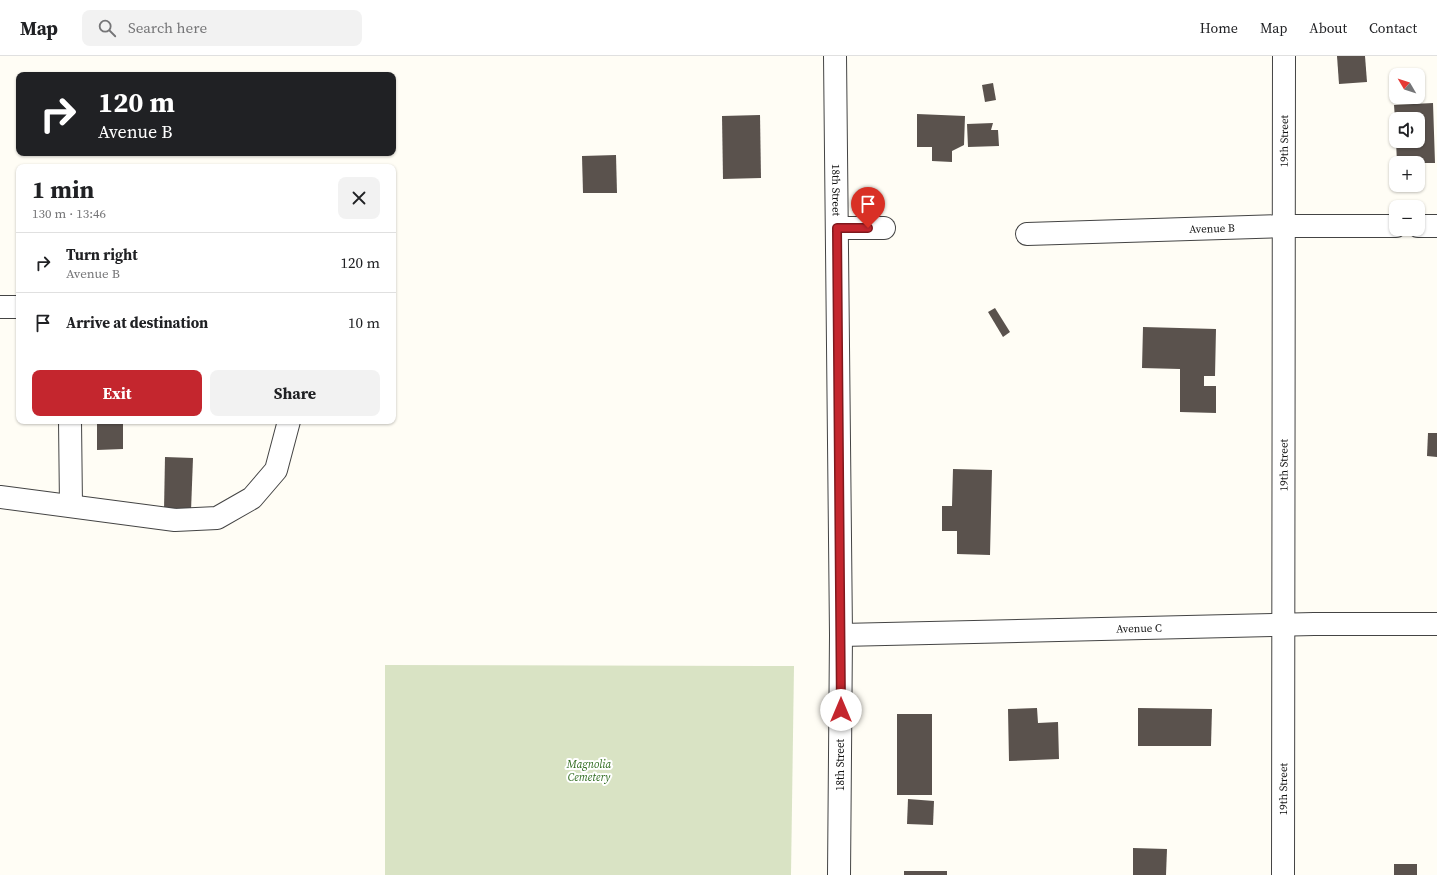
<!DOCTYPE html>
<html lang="en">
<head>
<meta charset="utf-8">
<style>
  :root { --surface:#fff; --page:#f2f2f2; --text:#202124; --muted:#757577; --line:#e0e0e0; --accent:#c4262e }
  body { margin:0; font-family:"Source Serif 4",serif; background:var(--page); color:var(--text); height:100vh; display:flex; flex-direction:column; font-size:15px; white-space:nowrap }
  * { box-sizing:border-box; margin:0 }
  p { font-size:13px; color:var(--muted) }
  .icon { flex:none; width:22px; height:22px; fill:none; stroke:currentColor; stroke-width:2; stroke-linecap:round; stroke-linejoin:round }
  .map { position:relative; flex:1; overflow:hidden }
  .panel { position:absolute; left:16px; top:108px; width:380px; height:260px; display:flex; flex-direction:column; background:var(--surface); border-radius:8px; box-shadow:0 1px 3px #0004 }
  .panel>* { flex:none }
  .top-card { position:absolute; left:16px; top:16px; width:380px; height:84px; border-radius:8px; box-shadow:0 1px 3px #0004; background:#202124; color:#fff; overflow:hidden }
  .needle { width:26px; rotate:309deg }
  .tools { position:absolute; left:1389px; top:12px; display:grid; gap:8px }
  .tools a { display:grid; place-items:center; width:36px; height:36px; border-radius:8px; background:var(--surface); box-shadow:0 1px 3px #0004; font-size:20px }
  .pin { position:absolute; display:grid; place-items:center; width:34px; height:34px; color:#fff; margin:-41px -17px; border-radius:50% 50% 50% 0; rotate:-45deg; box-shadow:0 0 4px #0007 }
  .pin .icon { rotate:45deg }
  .me { position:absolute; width:44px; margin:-22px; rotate:0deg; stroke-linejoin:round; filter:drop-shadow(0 0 3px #0008) }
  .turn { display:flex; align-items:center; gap:14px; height:84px; padding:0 16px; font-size:18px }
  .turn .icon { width:52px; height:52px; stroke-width:2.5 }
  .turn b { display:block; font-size:28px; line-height:34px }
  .round { display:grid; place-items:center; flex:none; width:42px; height:42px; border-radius:8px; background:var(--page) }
  .summary { display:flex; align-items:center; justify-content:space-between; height:68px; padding:0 16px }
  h1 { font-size:24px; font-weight:700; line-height:30px }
  .primary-button { display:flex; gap:8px; margin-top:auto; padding:8px 16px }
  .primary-button a { flex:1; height:46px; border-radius:8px; background:var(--accent); color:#fff; font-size:16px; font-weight:700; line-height:46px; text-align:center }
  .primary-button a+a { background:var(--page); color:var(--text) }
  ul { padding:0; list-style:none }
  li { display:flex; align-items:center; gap:12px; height:60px; padding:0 16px; border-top:1px solid var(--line) }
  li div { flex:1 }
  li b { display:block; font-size:15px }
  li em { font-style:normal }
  header { display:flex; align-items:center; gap:24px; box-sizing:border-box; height:56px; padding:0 20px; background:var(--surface); border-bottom:1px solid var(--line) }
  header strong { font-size:19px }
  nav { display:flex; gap:22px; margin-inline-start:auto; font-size:14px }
  .search { width:280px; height:36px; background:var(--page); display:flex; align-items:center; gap:10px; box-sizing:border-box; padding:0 14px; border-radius:8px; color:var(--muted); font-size:15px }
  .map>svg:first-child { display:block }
  .cemetery { fill:#d9e3c4 }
  .building { fill:#5a524d }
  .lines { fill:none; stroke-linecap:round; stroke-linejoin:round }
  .minor-casing { stroke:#444; stroke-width:24 }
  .minor { stroke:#fff; stroke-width:22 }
  .route-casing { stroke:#7f191e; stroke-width:10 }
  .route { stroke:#c4262e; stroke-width:7 }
  .labels { text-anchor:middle; stroke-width:4; stroke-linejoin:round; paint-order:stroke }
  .street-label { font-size:11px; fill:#111; stroke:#fff }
  .park-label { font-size:11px; font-style:italic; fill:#2f6b1f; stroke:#fff }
</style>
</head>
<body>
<header>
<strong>Map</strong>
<div class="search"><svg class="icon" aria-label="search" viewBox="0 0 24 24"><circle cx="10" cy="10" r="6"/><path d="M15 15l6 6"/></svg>Search here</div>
<nav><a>Home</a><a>Map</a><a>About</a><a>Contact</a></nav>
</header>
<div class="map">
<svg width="1437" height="819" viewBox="0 0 1437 819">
  <rect width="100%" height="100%" fill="#fffdf5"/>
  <path class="cemetery" d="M385 609 794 610 791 819H385Z"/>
  <g class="building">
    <path d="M1337 0H1365L1367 26 1339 28Z"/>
    <path d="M993 27 996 44 985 46 982 29Z"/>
    <path d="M1433 47 1435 107H1397L1396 85H1418V63H1395L1394 49Z"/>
    <path d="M917 58 965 60 964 89 952 95V106L932 105V91H917Z"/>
    <path d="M760 59 761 122 723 123 722 60Z"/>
    <path d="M993 67 991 74H998L999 90 968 91 967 68Z"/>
    <path d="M616 99 617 137H583L582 100Z"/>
    <path d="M995 252 1010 276 1003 281 988 256Z"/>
    <path d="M1143 271 1216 273 1215 320H1204V330H1216V357L1180 356V313L1142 312Z"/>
    <path d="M97 365H123V393L97 394Z"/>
    <path d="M1428 377H1437V401L1427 400Z"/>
    <path d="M165 401 193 402 191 455 164 454Z"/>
    <path d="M953 413 992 414 990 499 957 498V475H942V450H952Z"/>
    <path d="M1037 652 1038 667 1058 666 1059 703 1009 705 1008 653Z"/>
    <path d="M1138 652 1212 653 1211 690H1138Z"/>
    <rect x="897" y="658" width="35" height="81"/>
    <path d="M908 743 934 745 933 769 907 768Z"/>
    <path d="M1133 792 1167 793 1166 819H1133Z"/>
    <rect x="1394" y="808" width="23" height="11"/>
    <rect x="904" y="815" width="43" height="4"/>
  </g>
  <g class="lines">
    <defs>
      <g id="minor">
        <path id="s1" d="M835 0 841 579 839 819"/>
        <path d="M1418 170H1437"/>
        <path d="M837 172H884"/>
        <path id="s2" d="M1027 178 1284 170H1396"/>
        <path d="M0 251H19"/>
        <path d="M70 365 71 450"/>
        <path d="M0 441 175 464 217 462 252 442 276 414 289 365"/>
        <path id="s3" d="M841 579 1314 568H1437"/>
        <path id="s4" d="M1283 819 1284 0"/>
      </g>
    </defs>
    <use href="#minor" class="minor-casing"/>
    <use href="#minor" class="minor"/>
  </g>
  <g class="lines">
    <defs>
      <path id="route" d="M841 654 837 172H868"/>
    </defs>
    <use href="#route" class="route-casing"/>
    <use href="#route" class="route"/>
  </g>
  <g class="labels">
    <g class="street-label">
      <text dy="4" stroke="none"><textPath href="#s4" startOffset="734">19th Street</textPath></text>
      <text dy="4" stroke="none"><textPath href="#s1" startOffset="134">18th Street</textPath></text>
      <text dy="4" stroke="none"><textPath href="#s2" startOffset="185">Avenue B</textPath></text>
      <text dy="4" stroke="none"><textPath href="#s4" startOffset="410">19th Street</textPath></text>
      <text dy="4" stroke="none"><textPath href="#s3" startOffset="298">Avenue C</textPath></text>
      <text transform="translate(840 709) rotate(-90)" y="4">18th Street</text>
      <text dy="4" stroke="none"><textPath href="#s4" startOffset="86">19th Street</textPath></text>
    </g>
    <g class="park-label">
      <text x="589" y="712">Magnolia<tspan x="589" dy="13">Cemetery</tspan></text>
    </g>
  </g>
</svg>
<div class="tools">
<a><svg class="needle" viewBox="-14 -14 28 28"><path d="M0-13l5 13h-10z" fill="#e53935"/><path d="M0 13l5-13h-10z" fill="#757577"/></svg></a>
<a><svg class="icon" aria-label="sound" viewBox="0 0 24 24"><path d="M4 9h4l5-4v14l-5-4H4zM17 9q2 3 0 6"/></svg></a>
<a>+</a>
<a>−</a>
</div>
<div class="pin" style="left:868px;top:172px;background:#d93025"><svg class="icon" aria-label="arrive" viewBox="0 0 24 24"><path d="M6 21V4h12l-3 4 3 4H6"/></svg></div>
<svg class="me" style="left:841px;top:654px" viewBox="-20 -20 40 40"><circle r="19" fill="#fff"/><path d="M0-13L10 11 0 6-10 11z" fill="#c4262e"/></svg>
<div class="top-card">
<div class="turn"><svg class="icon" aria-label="right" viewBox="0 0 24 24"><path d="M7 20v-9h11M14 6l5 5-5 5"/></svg><div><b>120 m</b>Avenue B</div></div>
</div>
<section class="panel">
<div class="summary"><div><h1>1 min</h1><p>130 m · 13:46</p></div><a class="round"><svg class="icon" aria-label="close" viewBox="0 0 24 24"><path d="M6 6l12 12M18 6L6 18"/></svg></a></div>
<ul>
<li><svg class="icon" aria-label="right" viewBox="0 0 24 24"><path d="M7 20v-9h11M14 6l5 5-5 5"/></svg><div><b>Turn right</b><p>Avenue B</p></div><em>120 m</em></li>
<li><svg class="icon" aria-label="arrive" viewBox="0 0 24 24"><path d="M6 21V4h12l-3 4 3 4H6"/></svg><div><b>Arrive at destination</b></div><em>10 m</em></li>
</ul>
<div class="primary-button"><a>Exit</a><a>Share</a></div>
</section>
</div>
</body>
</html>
